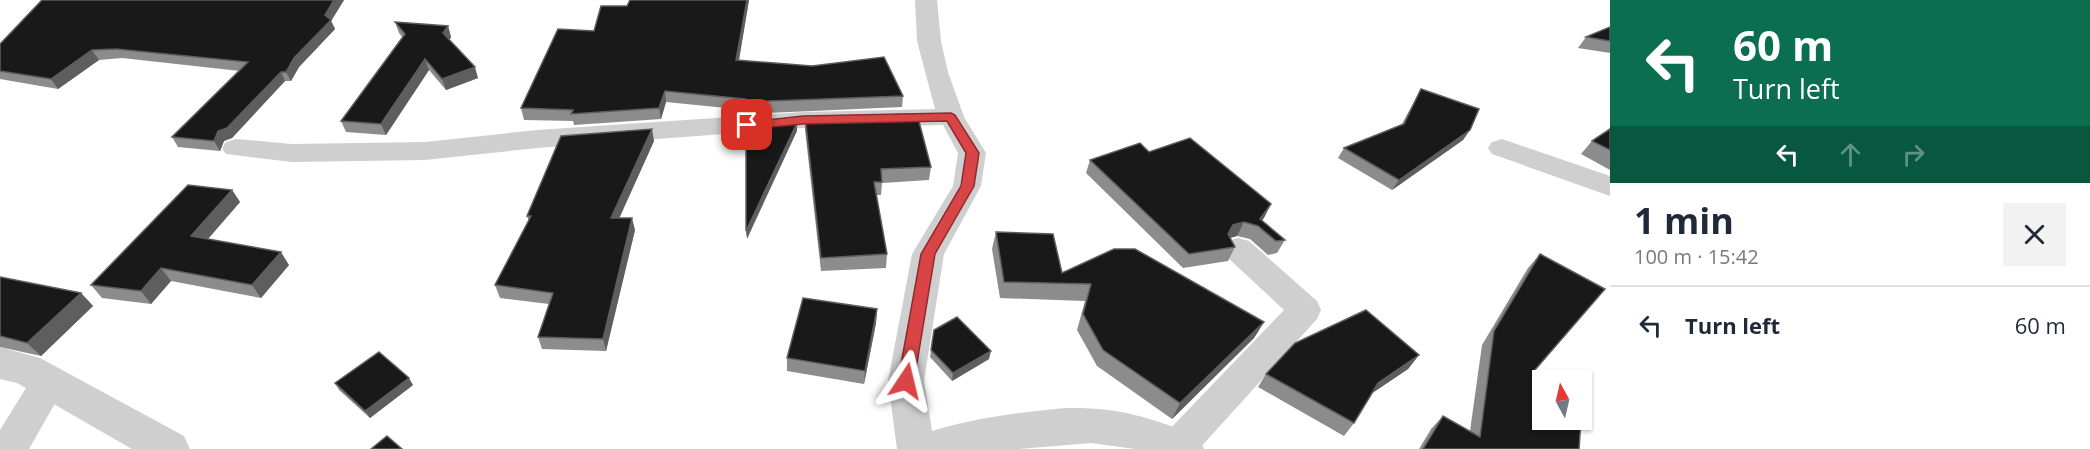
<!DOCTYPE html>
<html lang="en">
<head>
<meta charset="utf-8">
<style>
  :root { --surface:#fff; --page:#f2f2f3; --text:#1f2937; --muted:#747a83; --line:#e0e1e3 }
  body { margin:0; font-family:"Open Sans",sans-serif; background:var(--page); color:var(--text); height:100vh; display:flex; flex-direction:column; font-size:22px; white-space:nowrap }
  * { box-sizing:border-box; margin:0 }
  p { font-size:20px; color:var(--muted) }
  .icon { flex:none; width:33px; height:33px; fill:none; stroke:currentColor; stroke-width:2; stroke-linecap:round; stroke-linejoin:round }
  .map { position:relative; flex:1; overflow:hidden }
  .panel { display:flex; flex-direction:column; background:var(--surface); width:480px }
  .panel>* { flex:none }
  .banner { background:#0b6e4f; color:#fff; overflow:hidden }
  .needle { width:39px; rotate:352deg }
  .fabs { position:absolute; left:1532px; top:370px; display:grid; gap:12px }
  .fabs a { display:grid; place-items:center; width:60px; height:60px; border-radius:0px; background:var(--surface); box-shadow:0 2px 4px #0004; font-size:30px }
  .pin { position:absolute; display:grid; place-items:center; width:51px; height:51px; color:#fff; margin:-26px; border-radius:12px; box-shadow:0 3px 9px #0006 }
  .me { position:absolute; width:66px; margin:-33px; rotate:10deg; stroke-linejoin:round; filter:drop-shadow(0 0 4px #0008) }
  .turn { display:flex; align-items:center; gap:21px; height:126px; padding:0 24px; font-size:27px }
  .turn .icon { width:78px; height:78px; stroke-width:2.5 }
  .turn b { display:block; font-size:42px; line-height:51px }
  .lanes { display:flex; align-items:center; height:57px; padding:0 24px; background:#0003; justify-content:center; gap:30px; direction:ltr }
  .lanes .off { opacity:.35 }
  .round { display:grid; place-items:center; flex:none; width:63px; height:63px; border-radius:0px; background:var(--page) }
  .overview { display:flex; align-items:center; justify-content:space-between; height:102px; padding:0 24px }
  h1 { font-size:36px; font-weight:700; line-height:45px }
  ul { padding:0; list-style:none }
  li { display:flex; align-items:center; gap:18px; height:78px; padding:0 24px; border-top:2px solid var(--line) }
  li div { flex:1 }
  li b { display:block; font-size:22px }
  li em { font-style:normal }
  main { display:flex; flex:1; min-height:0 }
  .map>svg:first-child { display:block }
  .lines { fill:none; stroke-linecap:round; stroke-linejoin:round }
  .minor { fill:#cfcfcf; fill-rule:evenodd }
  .tertiary { fill:#cfcfcf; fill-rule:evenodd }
  .wall { fill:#8c8c8c }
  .shaded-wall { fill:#5e5e5e }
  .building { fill:#191919; stroke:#5e5e5e; stroke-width:1.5 }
  .route { fill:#d94447; stroke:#8d2c2e; stroke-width:1.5 }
</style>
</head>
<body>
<main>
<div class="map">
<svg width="1610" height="449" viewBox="0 0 1610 449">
  <rect width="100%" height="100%" fill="#fff"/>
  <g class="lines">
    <g class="minor">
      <path d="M915 0H937L941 41 948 72 964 117 986 153 981 186 944 254 924 381 935 449H897L888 381 912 254 953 186 958 153 943 125 803 128 537 148 425 160 292 162 226 154 222 148 226 142 236 139 292 144 425 142 537 130 803 112 935 109 917 41Z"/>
      <path d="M1502 139 1610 176V196L1492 154 1488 148 1492 142Z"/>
      <path d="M1238 238 1249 241 1317 301 1321 310 1317 319 1199 449H1159L1164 435 1284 310 1227 257 1223 249 1227 241Z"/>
      <path d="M49 367 62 372 67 382 29 449H0V430L36 372Z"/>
    </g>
    <g class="tertiary">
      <path d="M0 347 40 358 184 436 190 449H132L17 383 0 379Z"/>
      <path d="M1065 408C1119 407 1148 417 1198 436L1204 449H1135L1091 443 1019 449H912L918 436C964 419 1016 413 1065 408Z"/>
    </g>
  </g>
  <g class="wall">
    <path d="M42 0H344L331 21 335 29 299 67 291 81H285L232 138 224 141 220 151 178 147 172 137 240 71 122 58 99 60 58 89 0 79V44Z"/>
    <path d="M630 0H749L739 60 903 96 902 107 746 114V110L666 102 661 119 574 125 573 121 524 120 521 108 594 31 627 6Z"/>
    <path d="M395 22 448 26 451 37 449 40 478 78 446 90 429 70 386 135 346 132 341 121 403 38 399 33Z"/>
    <path d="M1610 27V53L1578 48 1586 37Z"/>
    <path d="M1421 89 1470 130 1463 140 1392 190 1338 158 1344 148 1402 124Z"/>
    <path d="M805 117 931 167 929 180 882 183 881 195H876L887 254 886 268 821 271 805 130Z"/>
    <path d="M1610 129V170L1581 154 1592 141Z"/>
    <path d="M654 141 619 218 635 230 606 351 542 349 538 337 549 304 500 298 495 285 529 222 527 216Z"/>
    <path d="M1149 152 1271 204 1262 220 1285 240 1277 253 1268 255 1250 239 1237 236 1230 238 1235 247 1228 261 1183 268 1086 173 1090 160Z"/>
    <path d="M232 190 240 202 208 239 289 265 261 298 171 281 151 304 102 298 91 285Z"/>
    <path d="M996 232 1062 273 1264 322 1254 338 1172 419 1097 366 1077 330 1085 301 1000 298 992 249Z"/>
    <path d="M1540 254 1534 371 1579 449H1419L1431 429 1443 416 1470 431 1482 345 1528 268Z"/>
    <path d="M0 277 81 293 93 306 41 356 0 347Z"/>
    <path d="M877 309 876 323 864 384 787 371V358Z"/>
    <path d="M934 330 989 359 952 381 930 357Z"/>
    <path d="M1419 355 1408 369 1372 393 1354 423 1344 436 1258 387 1266 374Z"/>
    <path d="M335 383 413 385 370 418 339 390Z"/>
  </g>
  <g class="shaded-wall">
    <path d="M334 0H344L331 21 335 29 299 67 291 81 286 72 294 58 325 15Z"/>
    <path d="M747 0H749L737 71 736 60Z"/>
    <path d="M448 26 451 37 447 44 443 33Z"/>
    <path d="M92 50 99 60 58 89 51 79Z"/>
    <path d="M425 59 429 70 386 135 381 124Z"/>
    <path d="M475 67 478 78 446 90 442 79Z"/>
    <path d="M281 72 285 81 232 138 224 141 220 151 214 141 218 131Z"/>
    <path d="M665 91 666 102 661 119 659 108Z"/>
    <path d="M797 123V131L747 239 746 231Z"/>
    <path d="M652 129 654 141 614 230 611 218Z"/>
    <path d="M1470 130 1463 140 1392 190 1399 180Z"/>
    <path d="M232 190 240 202 200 248 191 236Z"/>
    <path d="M1271 204 1264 218 1258 226 1260 219Z"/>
    <path d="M632 218 635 230 606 351 603 339Z"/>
    <path d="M1244 222 1237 236 1226 239 1228 234 1233 225Z"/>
    <path d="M281 252 289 265 261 298 252 285Z"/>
    <path d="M161 268 171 281 151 304 141 291Z"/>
    <path d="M81 293 93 306 41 356 27 343Z"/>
    <path d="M877 309 876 323 864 384 865 371Z"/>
    <path d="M1264 322 1254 338 1172 419 1180 403Z"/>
    <path d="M991 351 989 359 952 381 953 373Z"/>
    <path d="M1419 355 1408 369 1368 396 1378 383Z"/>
    <path d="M409 378 413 385 370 418 365 411Z"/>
  </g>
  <g class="building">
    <path d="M42 0H334L325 15 331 20 294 58 286 72H281L227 128 218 131 214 141 172 137 248 62 116 49 92 50 51 79 0 71V44Z"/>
    <path d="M630 0H747L736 60 812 66 884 57 903 96 745 102V99L665 91 659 108 571 114 573 110 521 108 558 29 594 31 601 6H627Z"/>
    <path d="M395 22 448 26 443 33 475 67 442 79 425 59 381 124 341 121 405 34Z"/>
    <path d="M1610 27V41L1586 37Z"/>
    <path d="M1421 89 1479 109 1470 130 1399 180 1344 148 1404 124Z"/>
    <path d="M917 114 931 167 881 169 882 182H874L887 254 821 258 805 117Z"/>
    <path d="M797 123 746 231V127Z"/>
    <path d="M652 129 611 218H632L603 339 538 337 553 293 495 285 531 216H527L561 136Z"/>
    <path d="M1610 129V150L1592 141Z"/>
    <path d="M1190 138 1271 204 1260 219 1285 240 1276 241 1258 226 1244 222 1233 225 1228 234 1235 247 1189 254 1090 160 1140 143 1149 152Z"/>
    <path d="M188 185 232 190 191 236 281 252 252 285 161 268 141 291 91 285Z"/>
    <path d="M996 232 1053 234 1062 273 1114 249H1135L1264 322 1180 403 1103 350 1083 314 1091 284 1004 282Z"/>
    <path d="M1540 254 1605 289 1534 371 1561 381H1542V420H1581L1579 449H1423L1443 416 1480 437 1494 331Z"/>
    <path d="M0 277 81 293 27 343 0 336Z"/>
    <path d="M803 298 877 309 865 371 787 358Z"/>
    <path d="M1366 310 1419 355 1378 383 1354 423 1266 374 1295 343Z"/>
    <path d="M957 317 991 351 953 373 931 350 934 330Z"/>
    <path d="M379 352 409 378 365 411 335 383Z"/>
    <path d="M1581 389H1582L1581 411Z"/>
    <path d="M387 436 402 449H371Z"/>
  </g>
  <path class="route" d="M951 113 955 115 979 153 974 186 935 254 914 381 912 386H900L898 381 921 254 961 186 966 153 947 121 803 124 747 129 741 125 747 122 803 116Z"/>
</svg>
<div class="fabs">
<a><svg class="needle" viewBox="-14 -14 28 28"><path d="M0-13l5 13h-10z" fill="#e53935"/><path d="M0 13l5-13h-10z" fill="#747a83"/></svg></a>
</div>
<div class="pin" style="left:747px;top:125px;background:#d93025"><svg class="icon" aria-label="arrive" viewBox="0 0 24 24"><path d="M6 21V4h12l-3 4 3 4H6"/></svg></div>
<svg class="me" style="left:906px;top:381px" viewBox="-20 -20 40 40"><path d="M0-17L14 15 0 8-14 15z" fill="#d94447" stroke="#fff" stroke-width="4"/></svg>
</div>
<section class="panel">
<div class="banner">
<div class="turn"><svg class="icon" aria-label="left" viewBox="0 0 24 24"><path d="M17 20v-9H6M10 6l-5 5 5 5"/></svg><div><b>60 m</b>Turn left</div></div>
<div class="lanes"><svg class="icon" aria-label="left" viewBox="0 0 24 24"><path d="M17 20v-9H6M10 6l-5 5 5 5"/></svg><svg class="icon off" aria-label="ahead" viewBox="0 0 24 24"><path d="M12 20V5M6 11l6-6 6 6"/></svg><svg class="icon off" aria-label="right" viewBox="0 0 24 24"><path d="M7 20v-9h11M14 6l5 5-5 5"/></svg></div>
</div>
<div class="overview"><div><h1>1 min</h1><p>100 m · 15:42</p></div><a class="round"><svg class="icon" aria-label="close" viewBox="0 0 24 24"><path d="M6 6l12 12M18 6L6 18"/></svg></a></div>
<ul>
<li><svg class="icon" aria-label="left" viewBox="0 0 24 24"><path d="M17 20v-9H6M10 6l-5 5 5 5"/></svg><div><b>Turn left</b></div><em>60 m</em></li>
</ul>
</section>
</main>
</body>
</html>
